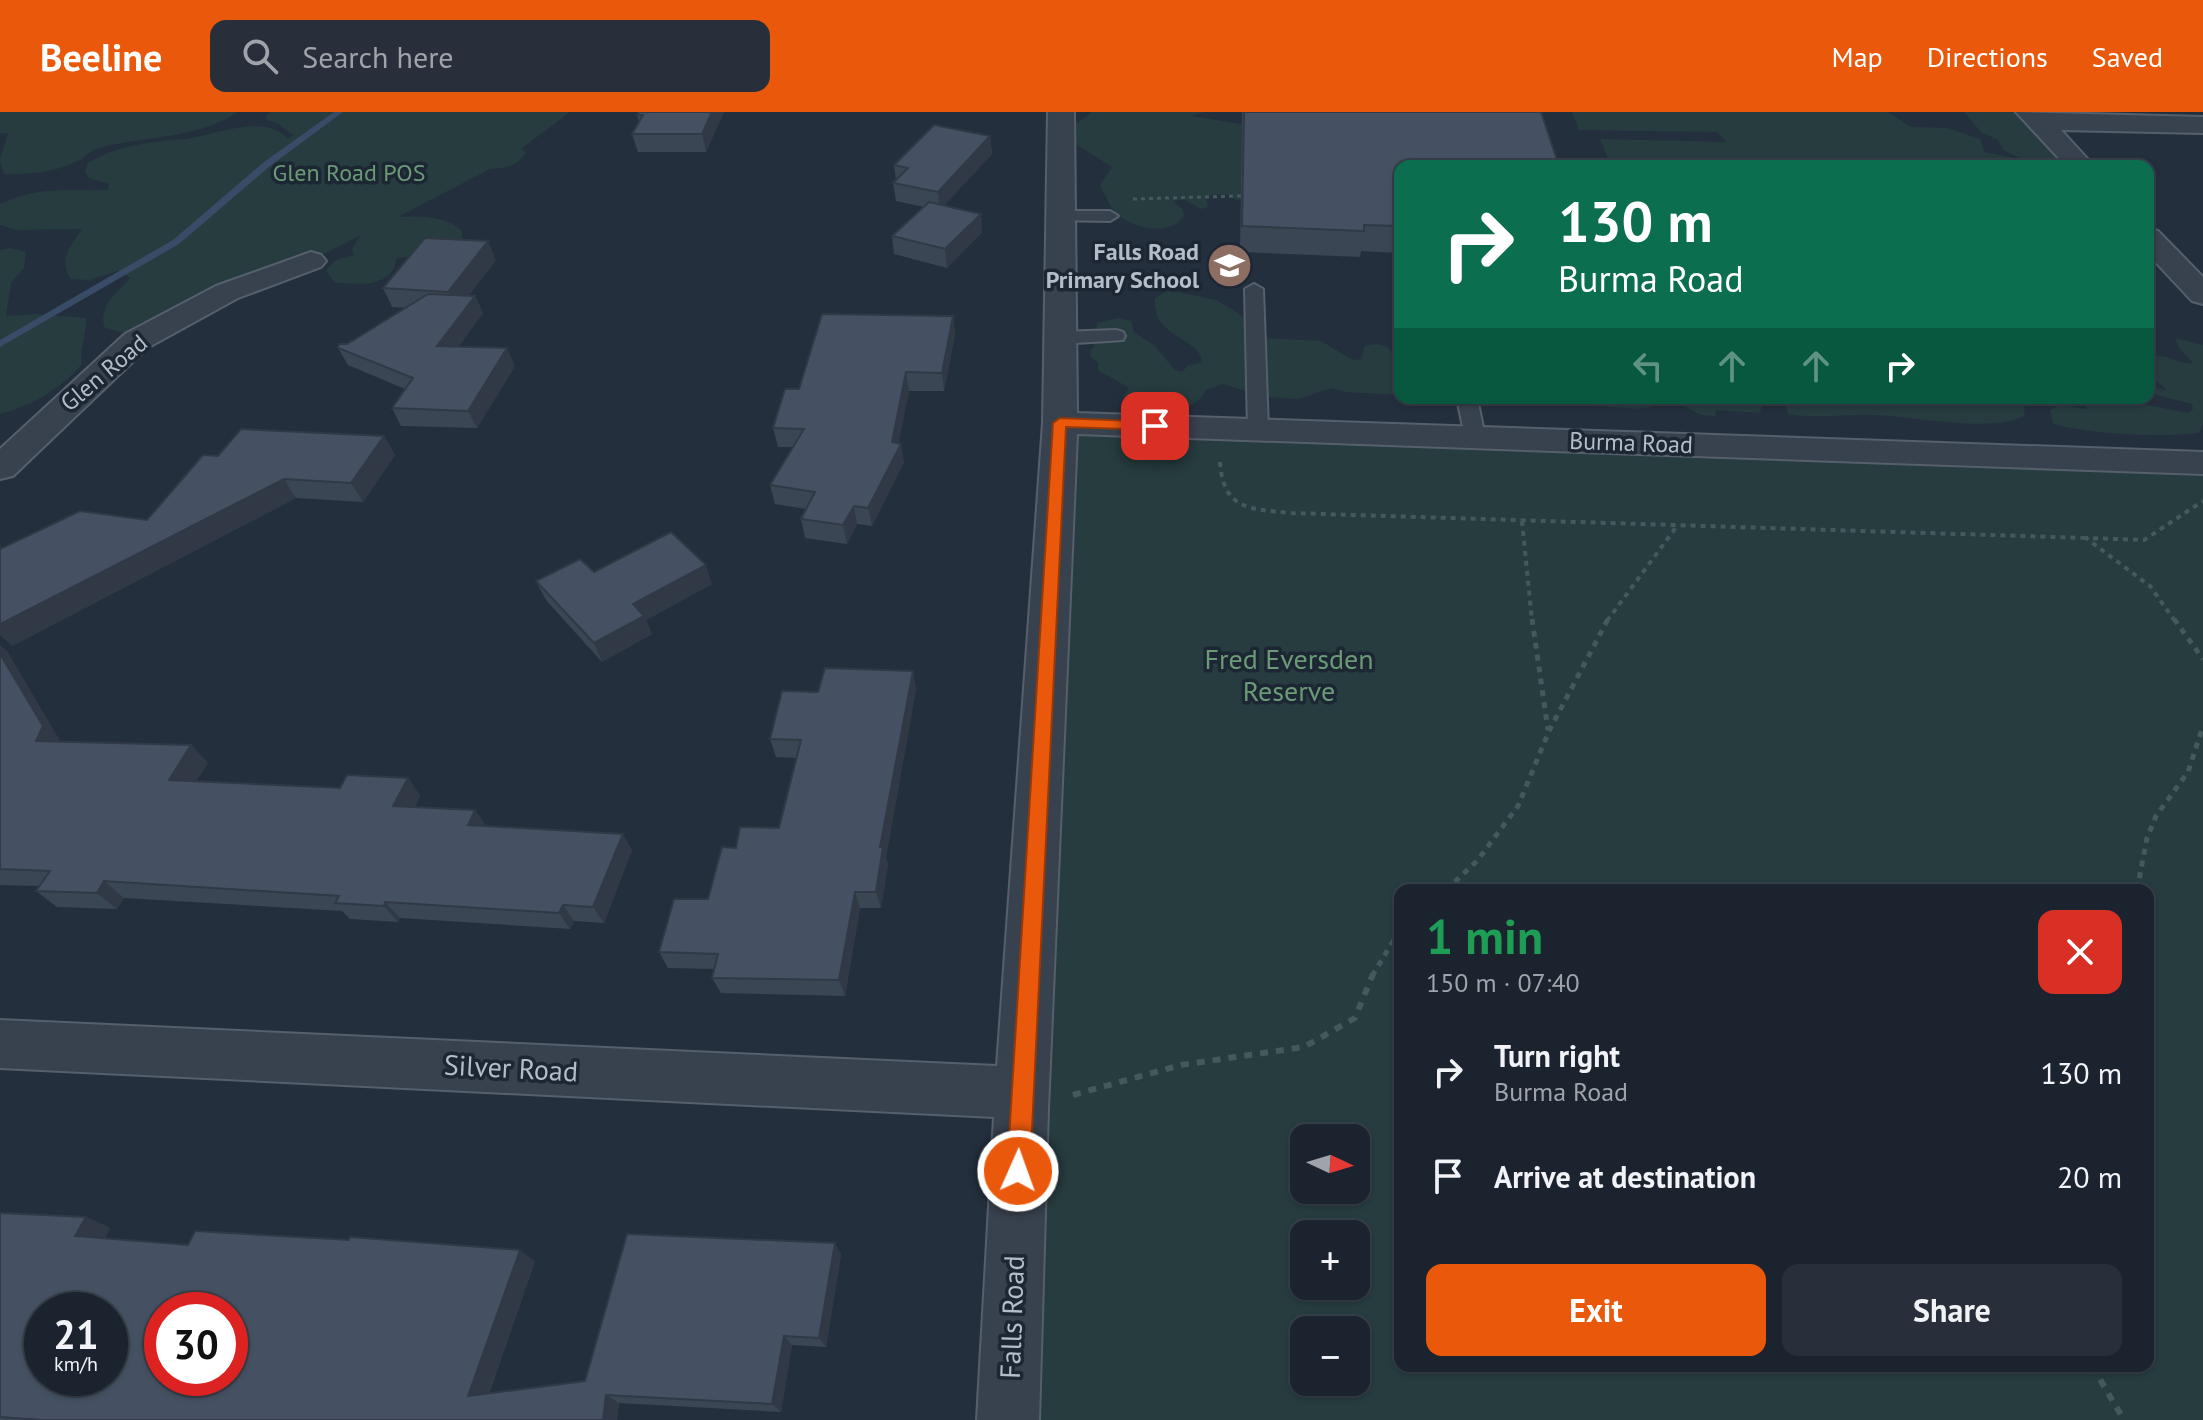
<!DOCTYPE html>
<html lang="en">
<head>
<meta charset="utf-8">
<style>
  :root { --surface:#1b232e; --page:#282f3a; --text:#f1f3f6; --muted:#a0a4aa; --line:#39404a; --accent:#ea580c }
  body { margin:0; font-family:"PT Sans",sans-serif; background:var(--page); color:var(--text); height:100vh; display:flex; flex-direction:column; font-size:30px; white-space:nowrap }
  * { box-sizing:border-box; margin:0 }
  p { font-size:26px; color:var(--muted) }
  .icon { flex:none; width:44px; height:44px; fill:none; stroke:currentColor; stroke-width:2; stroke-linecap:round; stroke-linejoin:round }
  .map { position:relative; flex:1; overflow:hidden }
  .sheet { position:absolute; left:1394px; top:772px; width:760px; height:488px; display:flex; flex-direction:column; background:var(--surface); border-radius:16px; box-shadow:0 2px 6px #0004,0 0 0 2px var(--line) }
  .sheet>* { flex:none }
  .guide { position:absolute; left:1394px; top:48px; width:760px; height:244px; border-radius:16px; box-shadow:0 2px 6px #0004,0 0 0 2px var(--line); background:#0b6e4f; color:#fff; overflow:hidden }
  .needle { width:52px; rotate:94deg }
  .tools { position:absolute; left:1290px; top:1012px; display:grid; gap:16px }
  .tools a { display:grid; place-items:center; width:80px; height:80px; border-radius:16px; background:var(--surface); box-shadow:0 2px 6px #0004,0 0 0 2px var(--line); font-size:40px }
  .speed { position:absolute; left:24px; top:1180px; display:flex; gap:16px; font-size:40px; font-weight:700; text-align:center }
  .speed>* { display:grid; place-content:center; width:104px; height:104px; border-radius:50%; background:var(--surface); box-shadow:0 2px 6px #0004,0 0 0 2px var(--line); line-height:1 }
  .speed small { font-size:20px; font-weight:400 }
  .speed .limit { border:12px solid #d22; background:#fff; color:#111 }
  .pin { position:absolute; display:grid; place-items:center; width:68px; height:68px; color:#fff; margin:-34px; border-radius:16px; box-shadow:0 4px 12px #0006 }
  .me { position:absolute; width:88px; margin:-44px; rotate:2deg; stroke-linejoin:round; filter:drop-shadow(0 0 6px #0008) }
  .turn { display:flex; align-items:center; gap:28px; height:168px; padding:0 32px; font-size:36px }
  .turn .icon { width:104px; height:104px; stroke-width:2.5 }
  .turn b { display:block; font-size:56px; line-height:68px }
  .lanes { display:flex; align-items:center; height:76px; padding:0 32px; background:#0003; justify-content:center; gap:40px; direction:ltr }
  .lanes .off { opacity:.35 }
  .round { display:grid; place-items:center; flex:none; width:84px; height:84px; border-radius:16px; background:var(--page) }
  .headline { display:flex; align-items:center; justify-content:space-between; height:136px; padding:0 32px }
  h1 { font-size:48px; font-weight:700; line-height:60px; color:#1e9e55 }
  .cta { display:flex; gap:16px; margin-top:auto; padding:16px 32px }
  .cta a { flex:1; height:92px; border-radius:16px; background:var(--accent); color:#fff; font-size:32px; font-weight:700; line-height:92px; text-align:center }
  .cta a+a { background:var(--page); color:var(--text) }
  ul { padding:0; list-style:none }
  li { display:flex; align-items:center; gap:24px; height:104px; padding:0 32px }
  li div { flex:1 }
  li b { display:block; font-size:30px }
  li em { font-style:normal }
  header { display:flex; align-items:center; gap:48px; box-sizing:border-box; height:112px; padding:0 40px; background:var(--accent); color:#fff }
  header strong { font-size:38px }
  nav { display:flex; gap:44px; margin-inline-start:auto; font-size:28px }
  .search { width:560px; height:72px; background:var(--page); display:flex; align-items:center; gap:20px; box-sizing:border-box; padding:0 28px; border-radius:16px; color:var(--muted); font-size:30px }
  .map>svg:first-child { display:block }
  .green { fill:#263c3f; fill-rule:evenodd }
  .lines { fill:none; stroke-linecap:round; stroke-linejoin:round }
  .stream { fill:#394c67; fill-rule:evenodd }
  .lane-casing { stroke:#565f6c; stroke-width:4 }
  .street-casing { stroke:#565f6c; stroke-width:4 }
  .path-far3 { stroke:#44595c; stroke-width:3; stroke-dasharray:4 4; stroke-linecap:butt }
  .path-far2 { stroke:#44595c; stroke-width:4; stroke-dasharray:5 5; stroke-linecap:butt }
  .path-far1 { stroke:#44595c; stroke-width:5; stroke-dasharray:6 6; stroke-linecap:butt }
  .path { stroke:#44595c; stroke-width:6; stroke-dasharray:8 8; stroke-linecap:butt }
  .lane { fill:#38414e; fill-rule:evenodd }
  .street { fill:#38414e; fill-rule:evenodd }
  .wall { fill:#3b4654 }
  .shaded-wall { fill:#303945 }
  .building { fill:#455162; stroke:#303945; stroke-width:2; fill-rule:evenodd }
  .route { fill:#ea580c; stroke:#983908; stroke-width:2 }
  .labels { text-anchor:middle; stroke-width:7; stroke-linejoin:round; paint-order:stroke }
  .far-park-label { font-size:24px; fill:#6b9a76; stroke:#1d2633 }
  .far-poi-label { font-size:24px; font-weight:bold; fill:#b4bcc9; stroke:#1d2633; text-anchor:end }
  .far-street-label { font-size:24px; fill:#b4bcc9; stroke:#1d2633 }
  .park-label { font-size:28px; fill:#6b9a76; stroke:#1d2633 }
  .street-label { font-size:28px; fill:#b4bcc9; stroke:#1d2633 }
</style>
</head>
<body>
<header>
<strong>Beeline</strong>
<div class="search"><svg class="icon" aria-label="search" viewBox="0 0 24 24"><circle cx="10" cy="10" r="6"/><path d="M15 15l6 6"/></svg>Search here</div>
<nav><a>Map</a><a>Directions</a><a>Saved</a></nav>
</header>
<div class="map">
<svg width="2203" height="1308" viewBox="0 0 2203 1308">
  <rect width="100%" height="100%" fill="#242f3e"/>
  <g class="green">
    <path d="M0 0H238C198 27 144 24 99 36 90 38 86 45 78 49 55 61 29 62 4 62L0 48 8 21 0 22Z"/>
    <path d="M271 0H570L521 37 526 40C518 54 505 57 490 57L398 105C420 104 444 103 462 119V127C445 143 420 144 397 146 395 150 395 155 393 158 383 176 350 172 334 170L326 158 336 148 354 143 352 137 360 124 227 190C195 218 146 232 104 215 99 193 117 181 130 166L118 159 89 168 70 167C59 144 70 136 82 117L16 118 0 113V92C39 74 67 79 108 78L109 72 89 66 85 60 88 51C119 33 149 30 185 27 213 24 265 0 288 27L293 23 277 11 267 8 266 4Z"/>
    <path d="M1092 0H1204L1192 4 1248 13 1251 85 1236 88 1226 82 1211 83 1206 87 1208 95 1201 97 1183 87 1173 89 1183 98 1184 104C1171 125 1130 117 1115 100 1111 96 1103 80 1100 73L1112 55 1069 28 1073 14Z"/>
    <path d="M1572 0H1888L1911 15 1947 16 1980 27 1985 40 2018 47 2019 54H1611L1600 27 1726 30 1717 20 1579 18Z"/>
    <path d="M1964 0H2015L2034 10 2080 54H2038L2013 43 2003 38 1998 28 1981 20Z"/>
    <path d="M10 136 26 140 24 156 11 171 6 204 36 202 86 206C87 222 79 236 82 252 59 278 34 293 0 302V138Z"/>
    <path d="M1168 178 1216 188 1238 201 1265 226 1321 229 1353 248 1361 247 1365 234C1384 229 1386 236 1400 245V283L1345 280 1332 276 1298 287 1266 285 1223 272 1206 278 1199 288 1185 296 1169 298 1150 297 1127 290 1123 284 1129 276 1098 258V251L1091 245 1090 238 1094 235 1097 211 1118 206 1131 209 1134 220 1155 234 1174 257 1182 260 1188 253 1202 251C1200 223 1152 228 1155 186Z"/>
    <path d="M2175 226 2203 233V312L2199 321C2161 326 2091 322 2053 312L2050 298 2059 293 2087 297 2082 286 2133 290 2188 301 2193 297 2192 292 2148 281V270L2159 277 2167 278 2148 262V246C2165 239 2177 253 2193 251L2179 236Z"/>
    <path d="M1526 286H1655L1656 289 1650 295 1638 297 1538 290Z"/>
    <path d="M1668 286H1759L1762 295 1759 301 1716 298 1715 304 1701 303Z"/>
    <path d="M1784 286H2018L2025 294 2024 304C1992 321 1914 305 1876 303 1846 302 1818 307 1788 302Z"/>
    <path d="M1060 311 2203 351V1308H1008ZM1400 778H2148V1254H1400ZM1304 1026H1356V1078H1304ZM1304 1122H1356V1174H1304ZM1304 1218H1356V1270H1304Z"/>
  </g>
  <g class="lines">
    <path class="stream" d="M334 0H343L270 54 179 132 0 235V228L173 128 264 50Z"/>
    <defs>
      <g id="lane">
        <path d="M1060 99H1110L1118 104 1110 109 1054 108 1052 104 1054 100Z"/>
        <path d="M1254 172 1263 177 1268 318 1258 324 1248 318 1245 177Z"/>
        <path d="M1116 218 1123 220 1125 224 1123 228 1060 232 1051 226 1060 220Z"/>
        <path d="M1457 286H1477L1485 325 1482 329 1475 331 1465 325Z"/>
      </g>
      <g id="street">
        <path d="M1048 0H1074L1077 301 2203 340V362L1077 322 1048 997 1039 1308H977L994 1005 0 956V908L997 954 1043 311Z"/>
        <path d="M2016 0 2203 5V21L2061 18 2094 54H2066Z"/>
        <path d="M2148 116 2158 119 2203 165V192L2192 189 2148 142Z"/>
        <path d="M311 140 321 143 326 149 321 155 238 186 147 236 13 364 0 367V337L125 222 216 174Z"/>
      </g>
    </defs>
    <use href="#lane" class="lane-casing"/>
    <use href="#street" class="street-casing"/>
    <path class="path-far3" d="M1133 87 1241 84"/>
    <g class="path-far2">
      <path d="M1220 350C1223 398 1250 397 1291 401L2086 426"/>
      <path d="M1522 409 1532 509"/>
      <path d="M1607 509 1677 414"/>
      <path d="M2175 509 2150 474 2086 426 2144 428 2203 389"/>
    </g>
    <g class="path-far1">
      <path d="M1532 507 1548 618"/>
      <path d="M2174 507 2203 547"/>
      <path d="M1446 778 1477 749 1518 694 1549 619 1608 507"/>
      <path d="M2137 778 2147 726 2156 704 2188 660 2203 614"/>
      <path d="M1372 864 1400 818"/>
    </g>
    <g class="path">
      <path d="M1073 983 1181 953 1304 935 1355 906 1373 862"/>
      <path d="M2092 1254 2124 1308"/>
    </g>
    <use href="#lane" class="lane"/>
    <use href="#street" class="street"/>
  </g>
  <g class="wall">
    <path d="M639 0H724L706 40H638L632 22 639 10 637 3Z"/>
    <path d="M1242 0H1541L1400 54V141L1361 139 1360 145 1240 140Z"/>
    <path d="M990 24 992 42 944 93 981 102 982 120 947 156 894 142 892 124 924 95 896 89 893 71 896 68 894 53Z"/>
    <path d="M496 148 468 184H475L483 201 458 235 515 254 477 316 401 314 392 296 405 277 348 253 338 236 347 232 406 196 392 195 383 176Z"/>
    <path d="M953 204 955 222 944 279H909L898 331 904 350 872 414 857 412 847 432 805 426 801 407 806 397 775 392 770 373 793 335H778L773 316 799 277Z"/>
    <path d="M384 324 395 343 363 390 296 386 12 534 147 408Z"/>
    <path d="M594 460 712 472 646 508 652 522 602 550 546 488 536 469Z"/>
    <path d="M0 533 8 541 60 630 191 633 208 651 196 669 420 683 415 695 486 714 632 738 604 811 574 809 570 817 400 806 398 810 350 807 342 799 124 786 117 797 57 795 36 779 39 774 0 773Z"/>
    <path d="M916 577 886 745 888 752 881 796H860L845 884 721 881 712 866 714 857 668 856 659 840 708 787 736 736 779 716 797 646 776 645 770 627 818 580Z"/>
    <path d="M0 1101 86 1105 110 1116 105 1126 188 1133 535 1149 489 1282 585 1269 841 1142 826 1235 792 1233 781 1300 619 1291 617 1308H0Z"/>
  </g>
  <g class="shaded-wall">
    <path d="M712 0H724L706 40 702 22Z"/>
    <path d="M990 24 992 42 940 98 938 80Z"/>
    <path d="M981 102 982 120 947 156 945 137Z"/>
    <path d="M488 129 496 148 457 198 448 180Z"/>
    <path d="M475 184 483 201 446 252 437 234Z"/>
    <path d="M953 204 955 222 944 279 942 261Z"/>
    <path d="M507 236 515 254 477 316 468 299Z"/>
    <path d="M906 260 909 279 897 339 901 332 904 350 872 414 868 396 892 330Z"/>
    <path d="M384 324 395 343 363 390 351 371Z"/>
    <path d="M284 367 296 386 12 534 0 523V512Z"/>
    <path d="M854 394 857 412 847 432 843 413Z"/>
    <path d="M706 453 712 472 646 508 652 522 602 550 594 531 633 492Z"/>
    <path d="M0 533 8 541 62 632 36 629 0 542Z"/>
    <path d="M913 559 916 577 886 745 888 752 881 796 876 780 880 735Z"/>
    <path d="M191 633 208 651 186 685 169 668Z"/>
    <path d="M408 666 420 683 407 711 393 694Z"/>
    <path d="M475 698 487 715 468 713Z"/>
    <path d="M623 722 632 738 604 811 593 795Z"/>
    <path d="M104 769 124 786 117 797 97 781Z"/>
    <path d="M855 780 860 796 845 884 839 868Z"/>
    <path d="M385 790 400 806 398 810 384 794Z"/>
    <path d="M563 793 574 809 570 817 559 801Z"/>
    <path d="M86 1105 110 1116 100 1135 75 1124Z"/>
    <path d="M835 1131 841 1142 826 1235 819 1226Z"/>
    <path d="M520 1138 535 1149 485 1292 468 1284Z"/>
    <path d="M784 1224 792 1233 781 1300 772 1292Z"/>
    <path d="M606 1283 619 1291 617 1308H603Z"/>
  </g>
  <g class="building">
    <path d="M639 0H712L702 22H632L643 3H637Z"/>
    <path d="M1244 0H1541L1559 54H1400V114L1364 113V119L1242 114Z"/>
    <path d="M934 13 990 24 938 80 893 71 908 56 894 53Z"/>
    <path d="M929 90 981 102 945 137 892 124Z"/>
    <path d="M425 126 488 129 448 180 383 176Z"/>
    <path d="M428 182 475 184 437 234 507 236 468 299 392 296 413 266 338 236 339 232H347Z"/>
    <path d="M822 202 953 204 942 261 906 260 892 330 901 332 868 396 854 394 843 413 801 407 815 380 770 373 804 317 773 316 785 277H799Z"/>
    <path d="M241 317 384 324 351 371 284 367 0 512V437L80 399 147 408 203 343 218 344Z"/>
    <path d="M671 420 706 453 633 492 644 504 594 531 536 469 580 447 594 460Z"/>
    <path d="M0 542 43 614 36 629 191 633 169 668 340 676 347 663 408 666 393 694 475 698 468 713 623 722 593 795 563 793 559 801 385 790 384 794 335 791 339 784 104 769 97 781 36 779 50 759 0 757Z"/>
    <path d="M825 556 913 559 880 735H883L876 780H855L839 868 712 866 718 842 659 840 674 787H708L722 735 736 736 740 715 779 716 801 628 770 627 782 579 818 580Z"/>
    <path d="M0 1101 86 1105 75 1124 188 1133 195 1119 349 1128 350 1125 520 1138 468 1284 585 1269 627 1122 835 1131 819 1226 784 1224 772 1292 606 1283 603 1308H42L0 1305ZM42 1198H110V1266H42ZM162 1198H230V1266H162Z"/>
  </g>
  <path class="route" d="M1060 306 1155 310 1162 314 1155 318 1066 315 1030 1059 1027 1067 1018 1071 1010 1067 1007 1059 1053 311Z"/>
  <defs>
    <symbol id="school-disc" viewBox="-11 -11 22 22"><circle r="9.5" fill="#8d6e63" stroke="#1d2633"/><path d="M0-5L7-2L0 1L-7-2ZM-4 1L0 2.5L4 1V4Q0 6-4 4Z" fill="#fff"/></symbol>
  </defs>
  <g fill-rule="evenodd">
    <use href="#school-disc" x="1204" y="128" width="51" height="51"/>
  </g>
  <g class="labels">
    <g class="far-park-label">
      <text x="349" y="69">Glen Road POS</text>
    </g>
    <g class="far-poi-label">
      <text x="1199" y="148">Falls Road<tspan x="1199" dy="28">Primary School</tspan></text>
    </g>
    <g class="far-street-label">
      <text transform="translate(104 261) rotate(-40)" y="8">Glen Road</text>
      <text transform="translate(1631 331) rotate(2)" y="8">Burma Road</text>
    </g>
    <g class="park-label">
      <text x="1289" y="557">Fred Eversden<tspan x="1289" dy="32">Reserve</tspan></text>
    </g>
    <g class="street-label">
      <text transform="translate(511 956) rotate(3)" y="10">Silver Road</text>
      <text transform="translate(1012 1205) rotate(-88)" y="10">Falls Road</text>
    </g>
  </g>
</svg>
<div class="tools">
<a><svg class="needle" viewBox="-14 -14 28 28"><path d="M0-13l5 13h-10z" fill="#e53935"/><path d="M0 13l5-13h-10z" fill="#a0a4aa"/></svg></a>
<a>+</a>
<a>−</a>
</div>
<div class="speed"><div>21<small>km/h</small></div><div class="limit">30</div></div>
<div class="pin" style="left:1155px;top:314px;background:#d93025"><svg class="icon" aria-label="arrive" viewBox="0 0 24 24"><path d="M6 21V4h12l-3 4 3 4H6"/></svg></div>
<svg class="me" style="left:1018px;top:1059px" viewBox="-20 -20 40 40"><circle r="17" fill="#ea580c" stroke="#fff" stroke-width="3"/><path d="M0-11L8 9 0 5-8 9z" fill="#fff"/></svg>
<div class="guide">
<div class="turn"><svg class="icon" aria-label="right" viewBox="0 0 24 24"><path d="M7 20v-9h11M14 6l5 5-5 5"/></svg><div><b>130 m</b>Burma Road</div></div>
<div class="lanes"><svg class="icon off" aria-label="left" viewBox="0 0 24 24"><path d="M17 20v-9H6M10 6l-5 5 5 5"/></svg><svg class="icon off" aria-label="ahead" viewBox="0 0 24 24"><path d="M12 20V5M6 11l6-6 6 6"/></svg><svg class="icon off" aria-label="ahead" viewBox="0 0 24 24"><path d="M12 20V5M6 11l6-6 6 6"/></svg><svg class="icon" aria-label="right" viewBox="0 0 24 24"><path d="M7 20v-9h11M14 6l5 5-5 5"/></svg></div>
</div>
<section class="sheet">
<div class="headline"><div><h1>1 min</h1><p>150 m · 07:40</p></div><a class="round" style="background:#d93025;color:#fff"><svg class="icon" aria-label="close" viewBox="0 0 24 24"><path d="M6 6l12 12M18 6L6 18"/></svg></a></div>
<ul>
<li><svg class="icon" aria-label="right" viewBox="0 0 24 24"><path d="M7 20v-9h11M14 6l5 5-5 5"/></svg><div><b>Turn right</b><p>Burma Road</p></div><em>130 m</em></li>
<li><svg class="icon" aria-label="arrive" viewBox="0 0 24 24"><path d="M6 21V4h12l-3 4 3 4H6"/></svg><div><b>Arrive at destination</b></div><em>20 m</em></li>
</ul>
<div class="cta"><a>Exit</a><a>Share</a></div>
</section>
</div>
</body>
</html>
